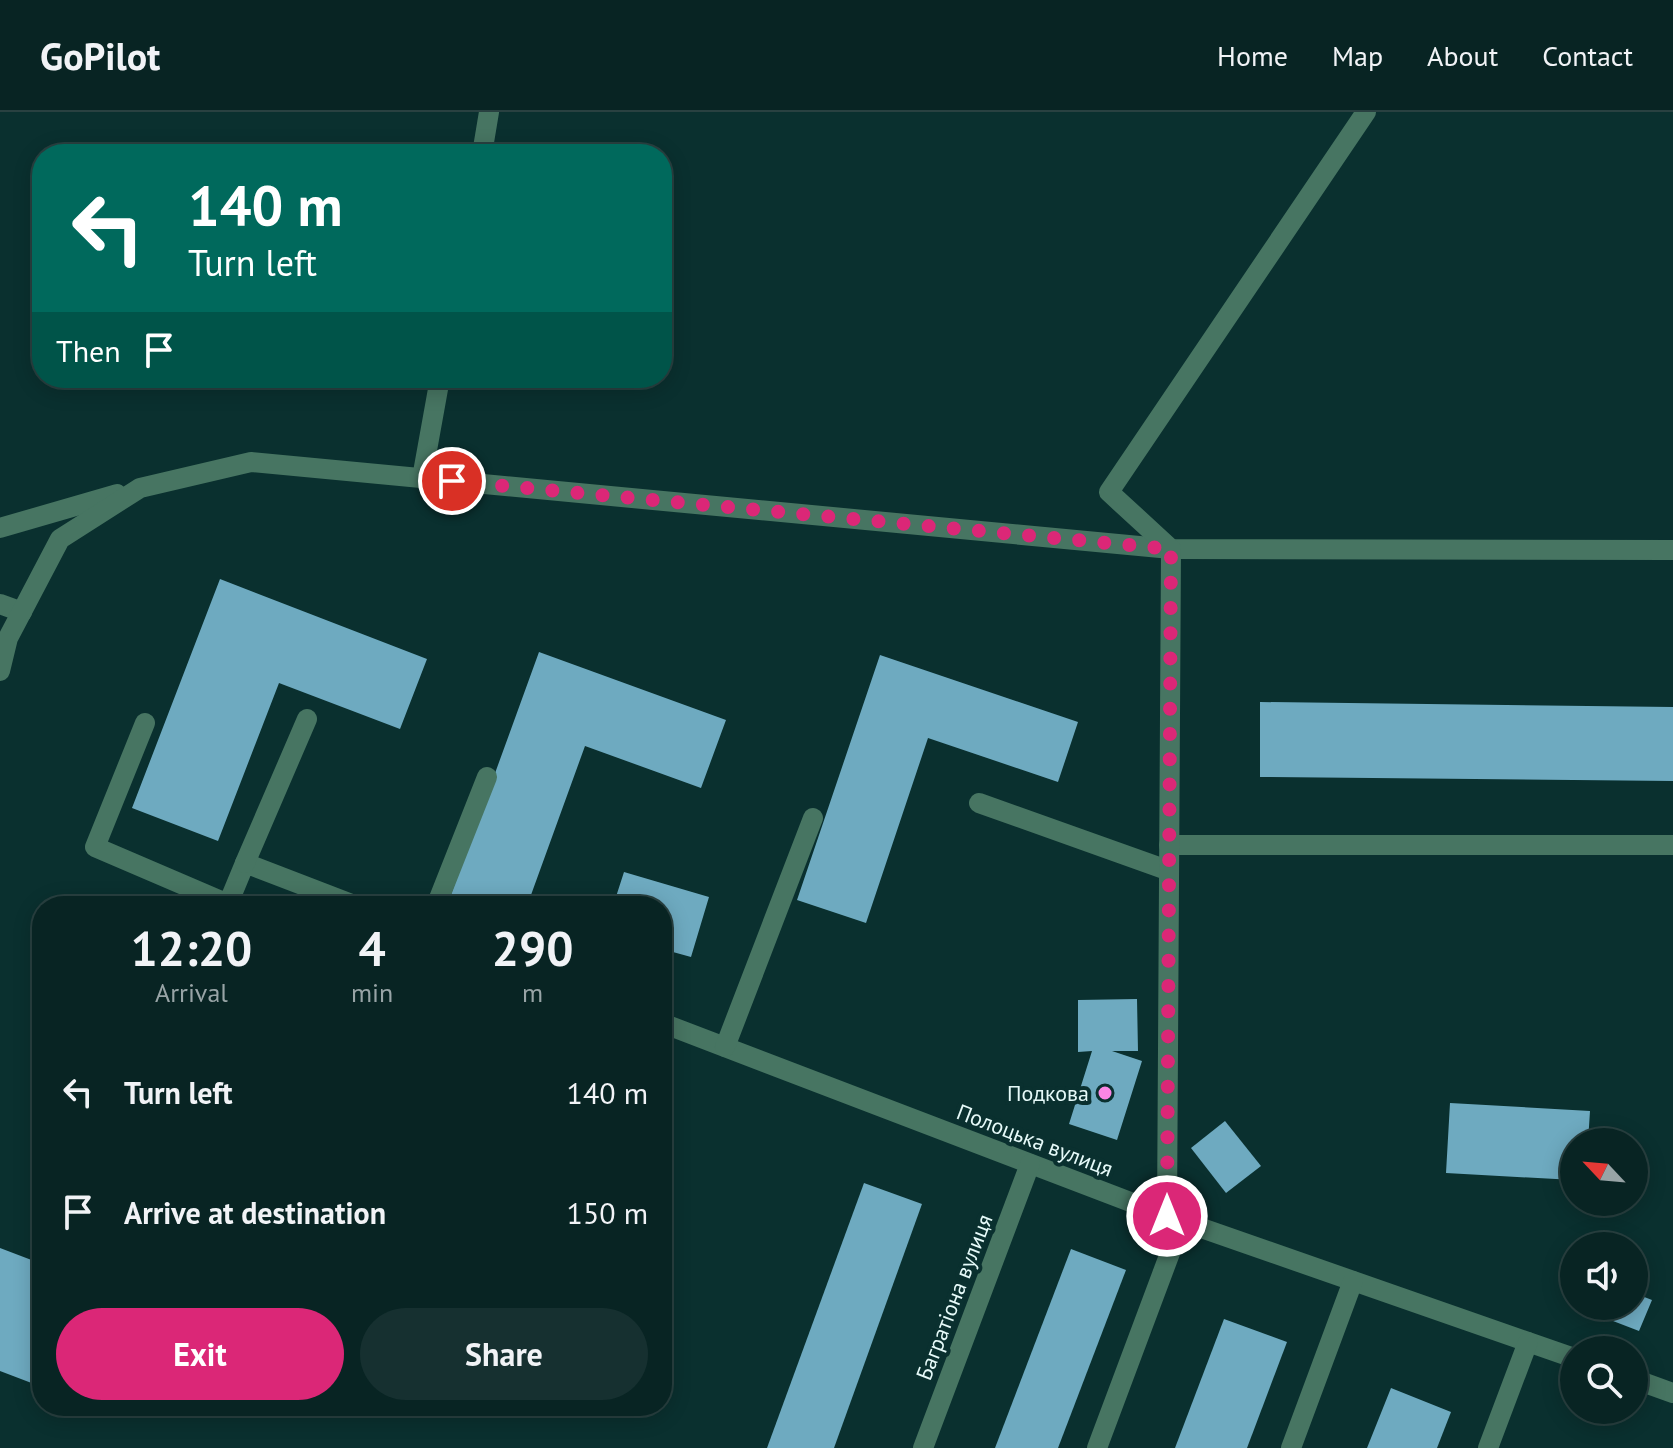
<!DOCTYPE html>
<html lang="en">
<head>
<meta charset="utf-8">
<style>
  :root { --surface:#082423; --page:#163030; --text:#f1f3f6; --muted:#98a4a6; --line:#294141; --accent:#db2777 }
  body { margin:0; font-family:"PT Sans",sans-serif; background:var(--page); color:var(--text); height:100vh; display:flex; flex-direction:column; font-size:30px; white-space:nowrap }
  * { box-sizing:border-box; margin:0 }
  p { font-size:26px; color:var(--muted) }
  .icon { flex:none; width:44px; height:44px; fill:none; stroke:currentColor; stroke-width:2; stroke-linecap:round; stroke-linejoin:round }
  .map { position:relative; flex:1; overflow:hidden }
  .panel { position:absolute; left:32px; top:784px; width:640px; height:520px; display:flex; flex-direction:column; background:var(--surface); border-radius:32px; box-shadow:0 4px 20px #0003,0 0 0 2px var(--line) }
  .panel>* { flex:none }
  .top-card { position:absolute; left:32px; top:32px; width:640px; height:244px; border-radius:32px; box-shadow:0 4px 20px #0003,0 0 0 2px var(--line); background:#00695c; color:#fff; overflow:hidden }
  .needle { width:52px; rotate:296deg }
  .buttons { position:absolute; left:1560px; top:1016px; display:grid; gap:16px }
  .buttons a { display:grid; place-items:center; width:88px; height:88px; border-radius:50%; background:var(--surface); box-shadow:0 4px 20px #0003,0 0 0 2px var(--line); font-size:40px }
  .pin { position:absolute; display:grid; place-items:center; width:68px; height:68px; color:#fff; margin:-34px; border:4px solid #fff; border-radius:50%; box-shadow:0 2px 8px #0007 }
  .me { position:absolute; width:88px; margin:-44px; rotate:0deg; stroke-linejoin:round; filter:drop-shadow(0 0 6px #0008) }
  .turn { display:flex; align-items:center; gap:28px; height:168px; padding:0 24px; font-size:36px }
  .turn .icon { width:104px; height:104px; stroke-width:2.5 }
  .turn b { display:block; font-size:56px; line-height:68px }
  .then { display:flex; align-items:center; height:76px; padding:0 24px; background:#0003; gap:16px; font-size:30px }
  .eta { display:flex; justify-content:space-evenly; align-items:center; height:136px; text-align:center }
  .eta b { font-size:48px; font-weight:600; line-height:56px }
  .primary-button { display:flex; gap:16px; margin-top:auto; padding:16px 24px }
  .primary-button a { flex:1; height:92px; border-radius:48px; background:var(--accent); color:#fff; font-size:32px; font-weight:600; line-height:92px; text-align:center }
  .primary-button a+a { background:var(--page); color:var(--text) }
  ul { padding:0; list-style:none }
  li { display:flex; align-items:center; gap:24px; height:120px; padding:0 24px }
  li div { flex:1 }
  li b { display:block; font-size:30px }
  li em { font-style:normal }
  header { display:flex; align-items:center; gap:48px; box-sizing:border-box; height:112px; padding:0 40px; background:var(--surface); border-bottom:2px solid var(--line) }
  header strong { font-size:38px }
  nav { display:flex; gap:44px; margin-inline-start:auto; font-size:28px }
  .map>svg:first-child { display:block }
  .building { fill:#6eaac0 }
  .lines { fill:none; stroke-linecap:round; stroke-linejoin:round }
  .minor { stroke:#477562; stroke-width:20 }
  .route { stroke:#db2777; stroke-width:14; stroke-dasharray:0 25.2 }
  .poi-dot { fill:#fb86e5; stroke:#0a302f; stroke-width:3 }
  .labels { text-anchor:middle; stroke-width:8; stroke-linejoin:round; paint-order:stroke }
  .poi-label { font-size:22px; fill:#e6faf9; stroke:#0a302f; text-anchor:end }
  .street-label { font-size:22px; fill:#e6faf9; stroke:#0a302f }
</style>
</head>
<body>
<header>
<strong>GoPilot</strong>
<nav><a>Home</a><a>Map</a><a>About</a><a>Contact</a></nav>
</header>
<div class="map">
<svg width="1673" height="1336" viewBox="0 0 1673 1336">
  <rect width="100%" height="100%" fill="#0a302f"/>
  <g class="building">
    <path d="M220 467 427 547 400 617 279 571 218 729 132 696Z"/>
    <path d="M539 540 726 608 701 676 585 634 527 794H465L449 788Z"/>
    <path d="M880 543 1078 610 1058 670 928 626 866 811 797 788Z"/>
    <path d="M1260 590 1673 595V669L1260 665Z"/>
    <path d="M624 760 709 785 691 845 662 837V794H613Z"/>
    <path d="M1137 887 1138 939H1112L1142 949 1117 1028 1069 1012 1092 939 1078 940V888Z"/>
    <path d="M1450 991 1590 999 1588 1030H1574V1068L1446 1061Z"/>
    <path d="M1225 1009 1261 1054 1226 1081 1191 1036Z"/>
    <path d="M864 1071 922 1092 834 1336H767Z"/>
    <path d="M0 1136 42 1152V1275L0 1259Z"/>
    <path d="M1071 1137 1126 1158 1058 1336H995Z"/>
    <path d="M1634 1181 1652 1188 1639 1219 1574 1194H1634Z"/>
    <path d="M1224 1207 1287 1230 1247 1336H1175Z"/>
    <path d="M1391 1276 1451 1300 1437 1336H1367Z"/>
  </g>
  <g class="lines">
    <g class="minor">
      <path d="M482 42 489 0"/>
      <path d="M422 366 440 266"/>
      <path d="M0 416 117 382"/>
      <path d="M0 492 22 500"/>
      <path d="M0 559 8 526 60 427 140 376 251 350 1171 437 1673 438"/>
      <path d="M145 611 95 735 228 792 245 751 357 794"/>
      <path d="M979 691 1167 758"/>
      <path d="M1169 733H1673"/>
      <path d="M245 751 307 607"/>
      <path d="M436 794 487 665"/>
      <path d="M662 911 1167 1104 1574 1246"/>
      <path d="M725 935 813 706"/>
      <path d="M1167 1104 1171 437 1109 380 1366 0"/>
      <path d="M1634 1267 1673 1281"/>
      <path d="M923 1336 1030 1052"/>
      <path d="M1097 1336 1182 1109"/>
      <path d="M1291 1336 1353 1169"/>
      <path d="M1488 1336 1528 1230"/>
    </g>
  </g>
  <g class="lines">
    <path class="route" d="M452 369 1171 437 1167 1104"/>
  </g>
  <circle class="poi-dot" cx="1105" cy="981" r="8"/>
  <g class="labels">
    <g class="poi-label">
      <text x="1089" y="989">Подкова</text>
    </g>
    <g class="street-label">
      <text transform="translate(1035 1028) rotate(21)" y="8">Полоцька вулиця</text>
      <text transform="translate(954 1185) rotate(-69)" y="8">Багратіона вулиця</text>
    </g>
  </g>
</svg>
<div class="buttons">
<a><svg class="needle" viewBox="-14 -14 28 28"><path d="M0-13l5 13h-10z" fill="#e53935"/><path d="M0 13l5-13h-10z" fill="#98a4a6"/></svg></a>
<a><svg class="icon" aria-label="sound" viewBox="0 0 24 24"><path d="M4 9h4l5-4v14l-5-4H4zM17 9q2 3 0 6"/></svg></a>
<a><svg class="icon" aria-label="search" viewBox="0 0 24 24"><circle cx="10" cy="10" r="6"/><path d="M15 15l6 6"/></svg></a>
</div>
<div class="pin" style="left:452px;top:369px;background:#d93025"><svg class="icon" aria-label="arrive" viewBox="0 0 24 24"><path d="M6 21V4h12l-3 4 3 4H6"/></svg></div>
<svg class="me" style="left:1167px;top:1104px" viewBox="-20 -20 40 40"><circle r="17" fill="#db2777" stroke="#fff" stroke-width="3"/><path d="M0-11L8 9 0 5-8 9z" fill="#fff"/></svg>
<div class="top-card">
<div class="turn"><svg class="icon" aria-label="left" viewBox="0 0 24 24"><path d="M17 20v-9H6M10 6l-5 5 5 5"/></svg><div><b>140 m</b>Turn left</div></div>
<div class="then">Then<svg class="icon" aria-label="arrive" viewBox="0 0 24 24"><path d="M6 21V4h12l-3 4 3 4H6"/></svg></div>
</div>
<section class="panel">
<div class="eta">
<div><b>12:20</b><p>Arrival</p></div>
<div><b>4</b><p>min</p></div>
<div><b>290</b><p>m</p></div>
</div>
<ul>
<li><svg class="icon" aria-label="left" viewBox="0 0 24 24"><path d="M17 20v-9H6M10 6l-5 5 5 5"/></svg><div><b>Turn left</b></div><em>140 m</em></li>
<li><svg class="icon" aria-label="arrive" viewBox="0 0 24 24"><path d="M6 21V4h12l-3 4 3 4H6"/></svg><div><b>Arrive at destination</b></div><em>150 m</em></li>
</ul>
<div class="primary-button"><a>Exit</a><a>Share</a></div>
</section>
</div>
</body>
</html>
